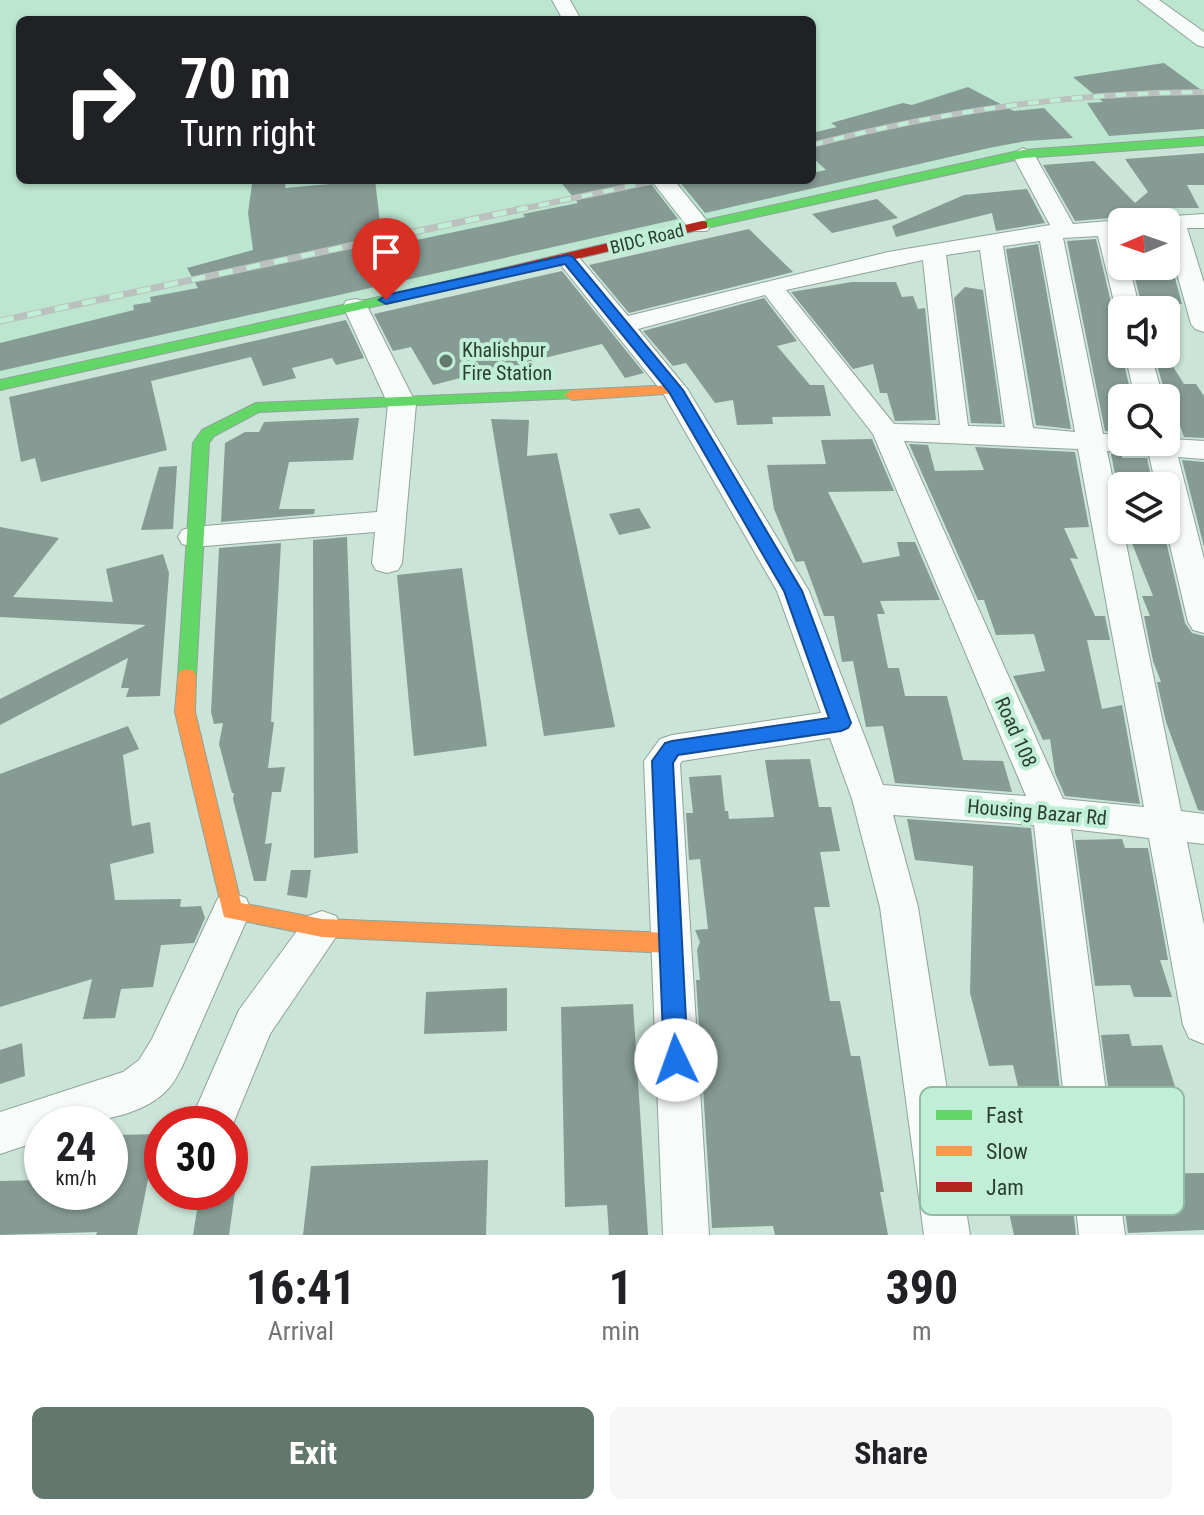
<!DOCTYPE html>
<html lang="en">
<head>
<meta charset="utf-8">
<style>
  :root { --surface:#fff; --page:#f6f6f6; --text:#202124; --muted:#757577; --accent:#63786d }
  body { margin:0; font-family:"Roboto Condensed",sans-serif; background:var(--page); color:var(--text); height:100vh; display:flex; flex-direction:column; font-size:30px; white-space:nowrap }
  * { box-sizing:border-box; margin:0 }
  p { font-size:26px; color:var(--muted) }
  .icon { flex:none; width:44px; height:44px; fill:none; stroke:currentColor; stroke-width:2; stroke-linecap:round; stroke-linejoin:round }
  .map { position:relative; height:1235px; overflow:hidden }
  .sheet { display:flex; flex-direction:column; background:var(--surface); flex:1 }
  .sheet>* { flex:none }
  .banner { position:absolute; left:16px; top:16px; width:800px; height:168px; border-radius:12px; box-shadow:0 2px 6px #0004; background:#202124; color:#fff; overflow:hidden }
  .needle { width:52px; rotate:268deg }
  .tools { position:absolute; left:1108px; top:208px; display:grid; gap:16px }
  .tools a { display:grid; place-items:center; width:72px; height:72px; border-radius:12px; background:var(--surface); box-shadow:0 2px 6px #0004; font-size:40px }
  .speed { position:absolute; left:24px; top:1106px; display:flex; gap:16px; font-size:40px; font-weight:700; text-align:center }
  .speed>* { display:grid; place-content:center; width:104px; height:104px; border-radius:50%; background:var(--surface); box-shadow:0 2px 6px #0004; line-height:1 }
  .speed small { font-size:20px; font-weight:400 }
  .speed .limit { border:12px solid #d22; background:#fff; color:#111 }
  .pin { position:absolute; display:grid; place-items:center; width:68px; height:68px; color:#fff; margin:-82px -34px; border-radius:50% 50% 50% 0; rotate:-45deg; box-shadow:0 0 8px #0007 }
  .pin .icon { rotate:45deg }
  .me { position:absolute; width:88px; margin:-44px; rotate:357deg; stroke-linejoin:round; filter:drop-shadow(0 0 6px #0008) }
  .turn { display:flex; align-items:center; gap:28px; height:168px; padding:0 32px; font-size:36px }
  .turn .icon { width:104px; height:104px; stroke-width:2.5 }
  .turn b { display:block; font-size:56px; line-height:68px }
  .eta { display:flex; justify-content:space-evenly; align-items:center; height:136px; text-align:center }
  .eta b { font-size:48px; font-weight:700; line-height:56px }
  .button { display:flex; gap:16px; margin-top:auto; padding:16px 32px }
  .button a { flex:1; height:92px; border-radius:12px; background:var(--accent); color:#fff; font-size:32px; font-weight:700; line-height:92px; text-align:center }
  .button a+a { background:var(--page); color:var(--text) }
  .map>svg:first-child { display:block }
  .built { fill:#bde6d1; fill-rule:evenodd }
  .building { fill:#869b94 }
  .lines { fill:none; stroke-linecap:round; stroke-linejoin:round }
  .street-casing { stroke:#90a399; stroke-width:2 }
  .fast-casing { stroke:#90a399; stroke-width:2 }
  .slow-casing { stroke:#90a399; stroke-width:2 }
  .jam-casing { stroke:#90a399; stroke-width:2 }
  .street { fill:#f7fbf9; fill-rule:evenodd }
  .fast { fill:#63d668; fill-rule:evenodd }
  .slow { fill:#ff974d; fill-rule:evenodd }
  .jam { fill:#b3261e; fill-rule:evenodd }
  .rail-far1-casing { stroke:#bbc1be; stroke-width:6 }
  .rail-casing { stroke:#bbc1be; stroke-width:7 }
  .rail-far1 { stroke:#c0eed6; stroke-width:4; stroke-dasharray:11; stroke-linecap:butt }
  .rail { stroke:#c0eed6; stroke-width:5; stroke-dasharray:14; stroke-linecap:butt }
  .route { fill:#1a73e8; stroke:#114b97; stroke-width:2 }
  .poi-dot { fill:#63786d; stroke:#c0eed6; stroke-width:3 }
  .labels { text-anchor:middle; stroke-width:8; stroke-linejoin:round; paint-order:stroke }
  .far-street-label { font-size:18px; fill:#2b3e34; stroke:#c0eed6 }
  .poi-label { font-size:20px; fill:#2b3e34; stroke:#c0eed6; text-anchor:start }
  .street-label { font-size:20px; fill:#2b3e34; stroke:#c0eed6 }
  .key { fill:#c0eed6; stroke:#93b9a5; stroke-width:2 }
  .key-label { font-size:22px; fill:#2b3e34 }
</style>
</head>
<body>
<div class="map">
<svg width="1204" height="1235" viewBox="0 0 1204 1235">
  <rect width="100%" height="100%" fill="#cae4d7"/>
  <path class="built" d="M0 0H1204V141L1023 154 0 390ZM20 20H812V180H20Z"/>
  <g class="building">
    <path d="M1164 63 1204 92V129L1109 136 1087 103 1103 102 1073 77Z"/>
    <path d="M968 87 1014 111 1044 108 1073 138 1026 141 989 148 705 213 678 180H812V173L826 170 812 157V133L837 127 831 123 903 103 912 105Z"/>
    <path d="M1204 153V185H1187L1199 208H1166L1170 213 1158 214 1152 221 1133 222 1122 217 1075 221 1043 165 1094 161 1135 203 1148 192 1125 159Z"/>
    <path d="M375 180 383 247 525 217 523 214 578 203 559 180H648L678 219 0 371V343L134 310 133 305 151 302 150 297 198 288 187 268 253 250 248 213 252 184 286 182 285 188Z"/>
    <path d="M1027 189 1045 223 996 231 992 213 896 237 892 226 964 195Z"/>
    <path d="M877 199 898 218 832 233 812 214Z"/>
    <path d="M749 229 793 272 629 313 589 265Z"/>
    <path d="M1096 239 1113 311 1122 319V355L1132 398H1122V432L1105 431 1067 241Z"/>
    <path d="M1038 244 1071 429 1036 425 1006 249Z"/>
    <path d="M1166 245 1182 304H1175L1178 310H1143L1133 270 1166 269Z"/>
    <path d="M562 271 644 373 625 378 602 344 532 361 534 365 506 371 504 367 433 385 411 347 393 351 374 314Z"/>
    <path d="M852 282H896L902 297 913 296 918 309 925 308 936 420 895 421 887 393H880L873 364 853 369 791 292Z"/>
    <path d="M965 287 983 290 1002 424 971 423 954 298Z"/>
    <path d="M764 298 797 341 777 346 810 385H824L831 416 772 417 773 424 737 425 733 400 715 403 686 363 673 366 643 331Z"/>
    <path d="M346 320 364 358 336 365 332 358 292 368 296 378 263 386 251 357 151 381 167 450 41 482 35 458 21 462 9 397Z"/>
    <path d="M1154 354H1165L1184 384H1196L1204 396V438L1184 437 1177 417 1166 418V397Z"/>
    <path d="M359 418 353 460 289 462 279 509H315L314 514 221 522 225 443 245 432H259L264 422Z"/>
    <path d="M491 419 529 420 527 456 557 453 615 727 544 736Z"/>
    <path d="M872 439 894 491 828 492 863 563 900 556 897 542H915L940 600 880 601 885 614H877L888 668H899L905 696H947L963 760 1003 761 1012 792 895 783 883 726 866 727 853 661 842 662 834 616H824L804 561 796 562 774 509 767 465 826 464 821 440Z"/>
    <path d="M909 444 928 445 935 471 984 470 975 447 1075 452 1089 527 1064 528 1078 559 1070 558 1095 616H1105L1110 640H1087L1102 709 1122 705 1140 804 1065 796 1055 773 1050 739 1043 740 1013 676 1045 671 1034 634 996 635 984 600H978Z"/>
    <path d="M1111 454 1122 455V458H1147L1153 486H1122V509Z"/>
    <path d="M1182 460 1204 462V547Z"/>
    <path d="M177 466 173 529 141 530 159 467Z"/>
    <path d="M639 508 651 528 619 535 609 514Z"/>
    <path d="M0 527 59 538 13 597 113 602 106 569 163 554 169 573 160 696 126 697 129 688H121L128 658 0 725V699L146 625 0 617Z"/>
    <path d="M1164 532 1185 623 1192 633 1204 636V811L1198 810 1166 722 1157 682H1161L1153 661 1144 616H1150L1142 596H1153L1128 533Z"/>
    <path d="M347 537 358 853 314 858 313 540Z"/>
    <path d="M281 543 271 722H274L268 768 285 767 281 792H272L265 844 272 843 266 881H254L233 799 234 793H232L219 744 223 723 214 724 211 712 219 548Z"/>
    <path d="M462 568 487 746 414 756 397 575Z"/>
    <path d="M128 726 139 749 123 755 132 826 150 822 154 853 110 864 115 900 181 899 180 907 201 906 205 918 194 943 161 945 153 987 121 989 115 1018 83 1019 92 979 0 1007V774Z"/>
    <path d="M810 759 819 807H831L840 851 820 852 830 907H814L830 1001H840L851 1056H860L884 1192H880L888 1235H775L773 1226 712 1228 696 980H700L697 950 700 942 695 930 708 929 700 859 689 860 686 813H693L689 777 721 775 725 811H728L729 819 774 817 765 760Z"/>
    <path d="M907 819 1031 828 1076 1235H1014L1009 1213H1000L993 1158H1035L1013 1065 989 1066 970 993 973 866 915 860Z"/>
    <path d="M1122 839 1125 848H1148L1168 960H1160L1172 997H1134L1130 985 1095 986 1075 840Z"/>
    <path d="M291 870H311L307 898 287 895Z"/>
    <path d="M507 988V1031L424 1034 426 992Z"/>
    <path d="M633 1004 648 1235H609L607 1205 565 1207 561 1007Z"/>
    <path d="M1129 1034 1132 1046 1162 1045 1177 1093H1154L1164 1125H1128L1142 1174 1204 1173V1230L1128 1233 1101 1035Z"/>
    <path d="M22 1043 25 1076 0 1084V1050Z"/>
    <path d="M157 1134 137 1235H96L97 1232 0 1235V1181L42 1180V1192H110V1170L118 1135Z"/>
    <path d="M488 1160 486 1235H303L311 1166Z"/>
    <path d="M200 1192H235L229 1235H193Z"/>
  </g>
  <g class="lines">
    <defs>
      <g id="street">
        <path d="M552 0H570L581 20H563Z"/>
        <path d="M1138 0H1159L1204 32V47L1197 45Z"/>
        <path d="M1023 148 1034 154 1073 224 1122 220 1130 222H1122V266H1129L1140 310H1122V316L1116 310 1098 236 1063 238 1103 434 1122 435V442H1166V435L1172 439 1204 441V459L1178 457 1204 559V633L1193 630 1188 622 1166 528V486H1156L1149 455 1107 451 1181 811 1204 814V844L1187 842 1204 925V1044L1189 1038 1183 1025 1149 838 1071 829 1125 1235H1079L1034 825 893 815 918 907 970 1235H924L880 907 852 799 830 738 682 761 680 764 709 1235H663L644 761 660 739 672 735 821 713 777 591 663 393 556 259 560 254H576L628 316 888 252 1050 225 1012 154ZM1040 241 1075 432 1033 428 1003 246ZM980 250 1005 427 968 426 946 255ZM923 260 940 425 894 424 786 290ZM765 295 873 434 1026 796 883 785 809 591 688 390 638 329ZM904 441 1078 449 1144 807 1063 799Z"/>
        <path d="M651 180H674L711 226 707 231H691Z"/>
        <path d="M1204 214V228H1187L1204 283V332L1195 329 1191 324 1166 234V222H1155L1158 217Z"/>
        <path d="M355 299 364 301 367 306 416 404 402 563 398 570 387 573 376 570 372 563 375 532 193 547 182 544 178 537 182 530 193 527 377 512 388 404 343 306 346 301Z"/>
        <path d="M1125 354H1151L1163 398H1135Z"/>
        <path d="M232 893 246 898 251 910 182 1067C178 1074 174 1083 168 1089 140 1120 81 1124 42 1124V1140L0 1154V1112L123 1072 139 1060 152 1039 218 898Z"/>
        <path d="M322 911 336 916 342 928 270 1034 230 1131V1124H193L191 1120 239 1010 308 916Z"/>
      </g>
      <g id="fast">
        <path d="M1204 137V145L1023 158 702 229 696 225 702 221 1023 150Z"/>
        <path d="M402 292 409 296 407 299 0 390V380Z"/>
        <path d="M572 390 577 392V398L259 412 214 436 209 443 196 676 194 681H180L178 676 193 443 202 430 256 403Z"/>
      </g>
      <g id="slow">
        <path d="M675 385 683 390 680 393 572 400 564 395 572 390Z"/>
        <path d="M187 669 194 671 196 676 195 712 241 903 322 919 670 933 678 936 681 943 678 950 670 953 322 937 224 917 175 712 178 676 180 671Z"/>
      </g>
      <path id="jam" d="M702 221 707 222V228L402 300 395 296 402 292Z"/>
    </defs>
    <use href="#street" class="street-casing"/>
    <use href="#fast" class="fast-casing"/>
    <use href="#slow" class="slow-casing"/>
    <use href="#jam" class="jam-casing"/>
    <use href="#street" class="street"/>
    <use href="#fast" class="fast"/>
    <use href="#slow" class="slow"/>
    <use href="#jam" class="jam"/>
    <defs>
      <g id="rail-far1">
        <path d="M812 145C944 111 1068 93 1204 92"/>
        <path d="M517 210 659 180"/>
      </g>
      <path id="rail" d="M0 321 526 208"/>
    </defs>
    <use href="#rail-far1" class="rail-far1-casing"/>
    <use href="#rail" class="rail-casing"/>
    <use href="#rail-far1" class="rail-far1"/>
    <use href="#rail" class="rail"/>
  </g>
  <path class="route" d="M568 255 573 257 683 390 802 591 851 723 848 728 841 731 678 755 673 763 688 1060 685 1068 676 1071 668 1068 664 1060 652 761 665 743 672 741 829 718 784 591 669 392 565 264 386 304 379 300 386 295Z"/>
  <circle class="poi-dot" cx="446" cy="361" r="8"/>
  <g class="labels">
    <g class="far-street-label">
      <text transform="translate(647 239) rotate(-14)" y="6">BIDC Road</text>
    </g>
    <g class="poi-label">
      <text x="462" y="357">Khalishpur<tspan x="462" dy="23">Fire Station</tspan></text>
    </g>
    <g class="street-label">
      <text transform="translate(1016 732) rotate(66)" y="7">Road 108</text>
      <text transform="translate(1037 812) rotate(5)" y="7">Housing Bazar Rd</text>
    </g>
  </g>
  <rect x="920" y="1087" width="264" height="128" rx="12" class="key"/>
  <rect x="936" y="1110" width="36" height="10" fill="#63d668"/>
  <rect x="936" y="1146" width="36" height="10" fill="#ff974d"/>
  <rect x="936" y="1182" width="36" height="10" fill="#b3261e"/>
  <g class="key-label">
    <text x="986" y="1123">Fast</text>
    <text x="986" y="1159">Slow</text>
    <text x="986" y="1195">Jam</text>
  </g>
</svg>
<div class="tools">
<a><svg class="needle" viewBox="-14 -14 28 28"><path d="M0-13l5 13h-10z" fill="#e53935"/><path d="M0 13l5-13h-10z" fill="#757577"/></svg></a>
<a><svg class="icon" aria-label="sound" viewBox="0 0 24 24"><path d="M4 9h4l5-4v14l-5-4H4zM17 9q2 3 0 6"/></svg></a>
<a><svg class="icon" aria-label="search" viewBox="0 0 24 24"><circle cx="10" cy="10" r="6"/><path d="M15 15l6 6"/></svg></a>
<a><svg class="icon" aria-label="layers" viewBox="0 0 24 24"><path d="M12 4l9 5-9 5-9-5zM3 14l9 5 9-5"/></svg></a>
</div>
<div class="speed"><div>24<small>km/h</small></div><div class="limit">30</div></div>
<div class="pin" style="left:386px;top:300px;background:#d93025"><svg class="icon" aria-label="arrive" viewBox="0 0 24 24"><path d="M6 21V4h12l-3 4 3 4H6"/></svg></div>
<svg class="me" style="left:676px;top:1060px" viewBox="-20 -20 40 40"><circle r="19" fill="#fff"/><path d="M0-13L10 11 0 6-10 11z" fill="#1a73e8"/></svg>
<div class="banner">
<div class="turn"><svg class="icon" aria-label="right" viewBox="0 0 24 24"><path d="M7 20v-9h11M14 6l5 5-5 5"/></svg><div><b>70 m</b>Turn right</div></div>
</div>
</div>
<section class="sheet">
<div class="eta">
<div><b>16:41</b><p>Arrival</p></div>
<div><b>1</b><p>min</p></div>
<div><b>390</b><p>m</p></div>
</div>
<div class="button"><a>Exit</a><a>Share</a></div>
</section>
</body>
</html>
